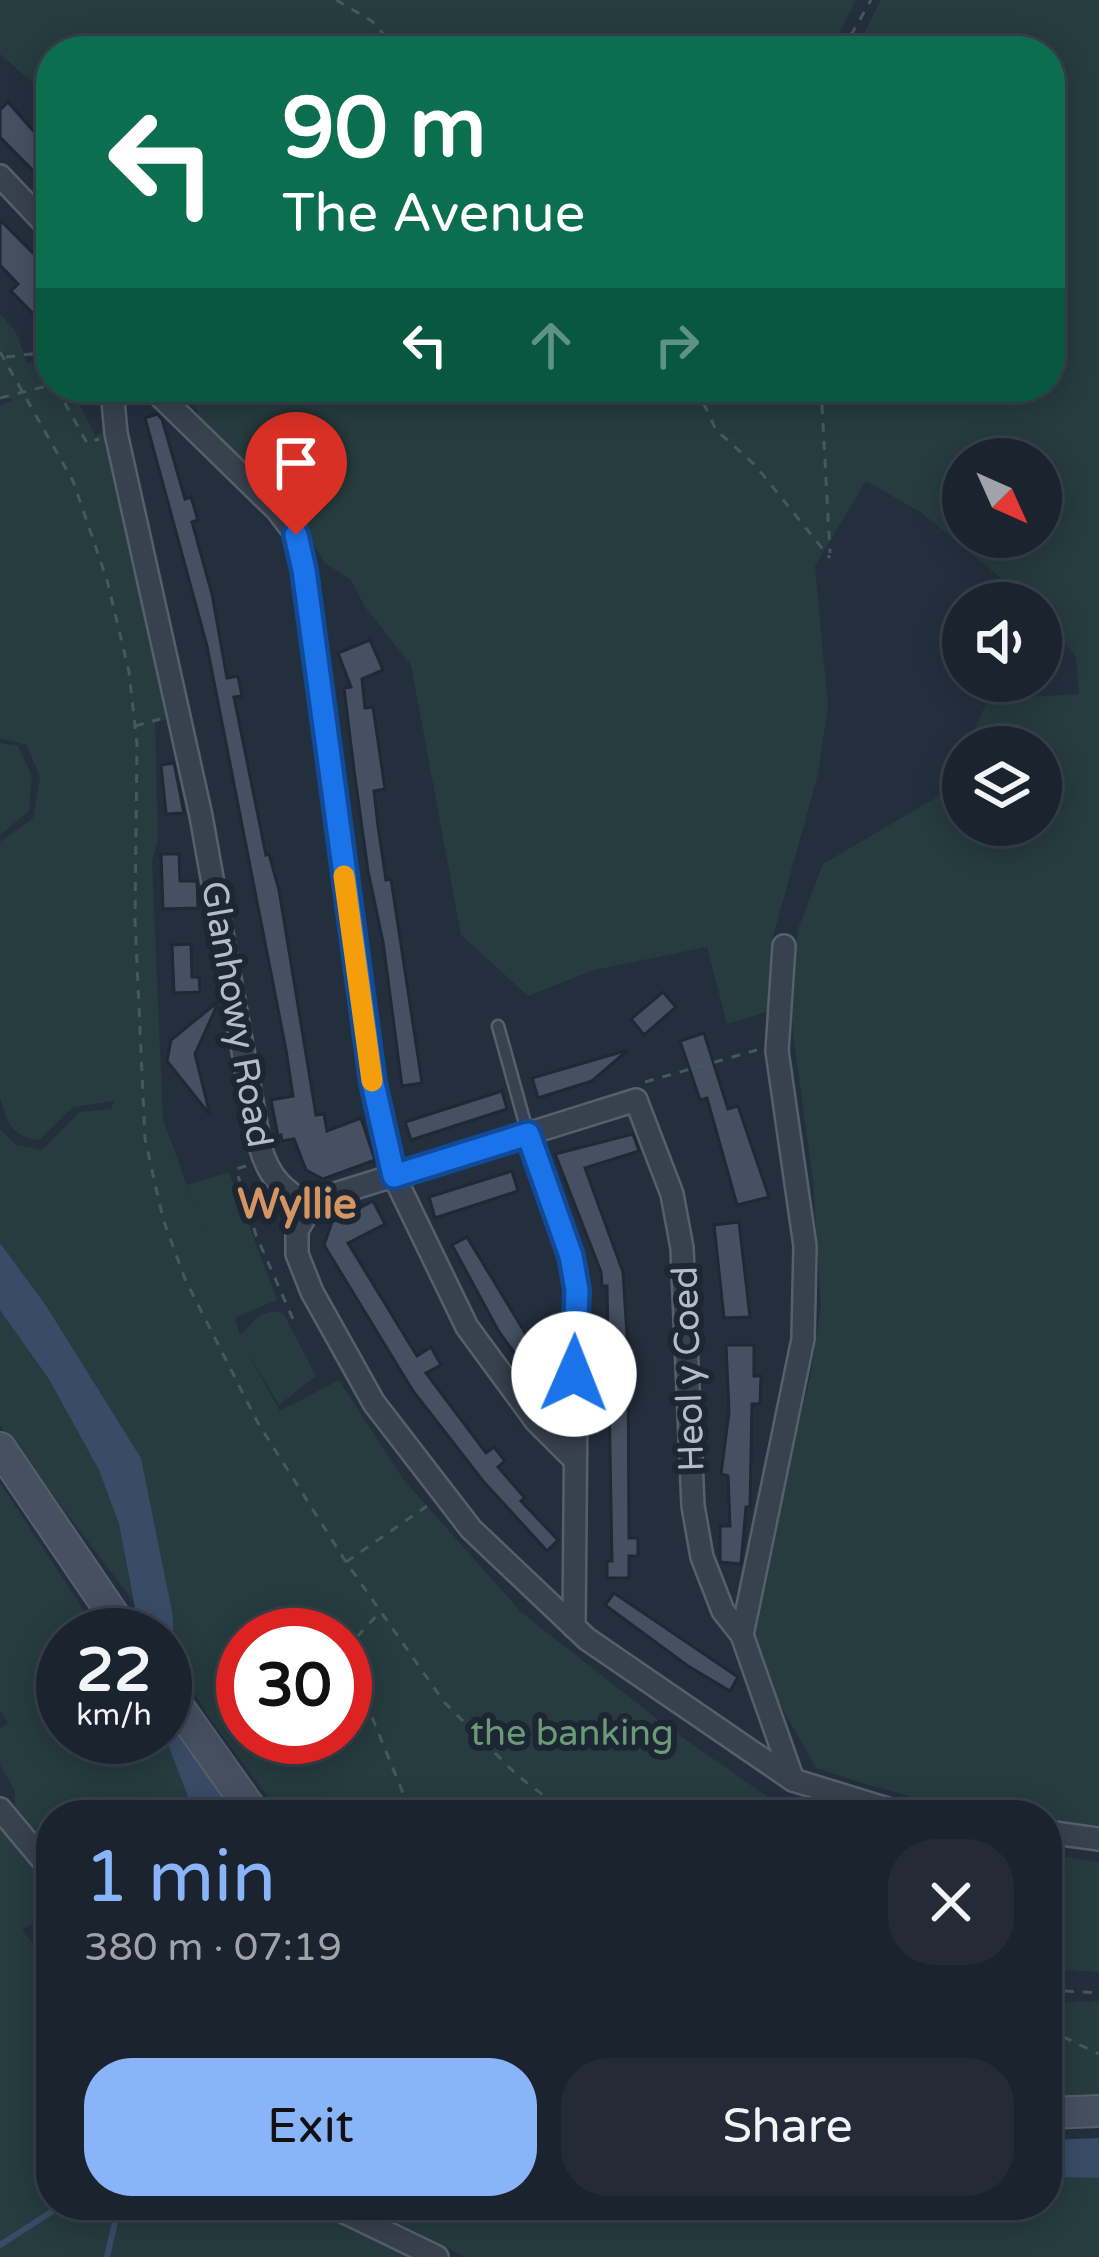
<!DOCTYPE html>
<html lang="en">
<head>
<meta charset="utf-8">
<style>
  :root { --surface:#1b232e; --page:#242b36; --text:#f1f3f6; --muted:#a0a4aa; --line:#39404a; --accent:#8ab4f8 }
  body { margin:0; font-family:"Varela Round",sans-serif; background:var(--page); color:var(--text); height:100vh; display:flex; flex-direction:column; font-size:45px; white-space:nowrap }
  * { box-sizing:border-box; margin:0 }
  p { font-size:39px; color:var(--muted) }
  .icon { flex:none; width:66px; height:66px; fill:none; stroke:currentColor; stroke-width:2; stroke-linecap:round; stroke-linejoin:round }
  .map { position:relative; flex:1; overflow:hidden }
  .panel { position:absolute; left:36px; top:1800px; width:1026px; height:420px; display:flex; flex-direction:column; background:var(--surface); border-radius:48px; box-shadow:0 6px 30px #0003,0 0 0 3px var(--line) }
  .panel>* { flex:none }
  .banner { position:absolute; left:36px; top:36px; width:1029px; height:366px; border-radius:48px; box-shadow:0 6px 30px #0003,0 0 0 3px var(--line); background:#0b6e4f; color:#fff; overflow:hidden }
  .needle { width:78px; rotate:135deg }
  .controls { position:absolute; left:942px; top:438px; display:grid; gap:24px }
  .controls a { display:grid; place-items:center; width:120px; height:120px; border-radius:50%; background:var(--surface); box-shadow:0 6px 30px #0003,0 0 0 3px var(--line); font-size:60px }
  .speed { position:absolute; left:36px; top:1608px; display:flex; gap:24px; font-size:60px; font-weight:700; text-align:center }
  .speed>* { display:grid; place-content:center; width:156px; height:156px; border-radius:50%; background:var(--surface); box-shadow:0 6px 30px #0003,0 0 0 3px var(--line); line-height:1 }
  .speed small { font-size:30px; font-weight:400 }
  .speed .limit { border:18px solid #d22; background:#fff; color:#111 }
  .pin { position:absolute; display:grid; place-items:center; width:102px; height:102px; color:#fff; margin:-123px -51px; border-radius:50% 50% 50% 0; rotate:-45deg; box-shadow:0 0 12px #0007 }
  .pin .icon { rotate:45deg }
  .me { position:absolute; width:132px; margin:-66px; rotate:1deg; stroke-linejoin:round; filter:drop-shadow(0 0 9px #0008) }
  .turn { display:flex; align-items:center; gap:42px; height:252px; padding:0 48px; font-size:54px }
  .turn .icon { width:156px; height:156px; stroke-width:2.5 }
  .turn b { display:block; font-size:84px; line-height:102px }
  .lanes { display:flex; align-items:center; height:114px; padding:0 48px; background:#0003; justify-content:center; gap:60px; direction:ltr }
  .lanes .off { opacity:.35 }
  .round { display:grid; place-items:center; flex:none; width:126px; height:126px; border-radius:48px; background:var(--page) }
  .head { display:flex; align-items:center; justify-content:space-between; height:204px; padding:0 48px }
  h1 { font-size:72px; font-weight:600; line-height:90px; color:var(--accent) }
  .button { display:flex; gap:24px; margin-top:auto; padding:24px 48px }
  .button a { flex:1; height:138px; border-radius:48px; background:var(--accent); color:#111; font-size:48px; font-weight:600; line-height:138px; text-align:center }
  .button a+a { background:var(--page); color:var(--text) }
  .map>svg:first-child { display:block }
  .green { fill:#263c3f; fill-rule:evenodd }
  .water { fill:#394c67 }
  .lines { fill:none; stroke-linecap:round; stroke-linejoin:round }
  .stream { stroke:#394c67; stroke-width:6 }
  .building { fill:#455162; stroke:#1f2835; stroke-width:3 }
  .lane-casing { stroke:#565f6c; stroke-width:15 }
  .street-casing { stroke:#565f6c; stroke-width:26 }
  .secondary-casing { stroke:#565f6c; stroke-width:34 }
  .path { stroke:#44595c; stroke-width:3; stroke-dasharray:9 9; stroke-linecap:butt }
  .lane { stroke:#38414e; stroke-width:10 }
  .street { stroke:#38414e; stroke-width:21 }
  .secondary { stroke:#465061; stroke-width:30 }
  .route-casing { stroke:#114b97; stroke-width:30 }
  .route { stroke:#1a73e8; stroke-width:21 }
  .slow { stroke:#f59e0b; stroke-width:21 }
  .labels { text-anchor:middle; stroke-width:12; stroke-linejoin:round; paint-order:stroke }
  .street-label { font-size:36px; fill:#b4bcc9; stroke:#1d2633 }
  .park-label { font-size:36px; fill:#6b9a76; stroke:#1d2633 }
  .quarter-label { font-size:42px; font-weight:bold; fill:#d59563; stroke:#1d2633 }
</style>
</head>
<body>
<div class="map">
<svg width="1099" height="2257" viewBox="0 0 1099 2257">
  <rect width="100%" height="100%" fill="#242f3e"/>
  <g class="green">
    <path d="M0 0H856L830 51H51V99L0 54Z"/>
    <path d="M881 0H1099V1826L1047 1819V1815C966 1815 892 1793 816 1768L772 1690 755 1635 763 1568 810 1378 821 1306 813 1181 791 1019 798 929 823 864 942 794 963 755V825H1041V747H967L988 699 1079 694 1076 657 1041 613V603H1031L922 513 866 481 815 566 828 706 818 774 771 944 769 1011 727 1024 707 947 594 970 528 996 461 935 411 665 365 607 351 580 325 563 298 518 201 421 189 387H1050V51H855ZM963 459H1041V537H963Z"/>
    <path d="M0 314 16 332 27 363 51 361V387H71L95 435 106 432 170 718 155 723 158 840 152 861 163 1119 209 1247 187 1185 229 1172 277 1300 235 1318 240 1335C255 1322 260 1307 283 1313L316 1376 279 1405 246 1350 280 1411 339 1380 403 1479 521 1612 666 1726 794 1815H281L209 1717 174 1659 173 1616 141 1458 45 1304 0 1243V1129L16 1145 42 1150 80 1112 111 1109 114 1101 73 1107 39 1140C10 1135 8 1124 0 1097V842L33 818 40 777 27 745 0 738V405L13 400 0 395ZM243 1635H345V1737H243Z"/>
    <path d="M0 743 18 746 32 776 29 811 0 835Z"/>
    <path d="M0 1310C47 1367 100 1454 119 1526 125 1550 128 1576 133 1601L0 1425Z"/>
    <path d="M0 1483 100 1635H63V1737H165L195 1815H51V1862L16 1815 14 1789 0 1765V1729L8 1723 0 1710Z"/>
    <path d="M0 1825 51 1886V1911L22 1930 51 1967V2205H305L415 2257H0Z"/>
    <path d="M1047 1854 1099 1862V1972L1047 1969Z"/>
    <path d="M1099 2001V2094L1047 2096V2003Z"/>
    <path d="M1047 2177 1099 2178V2257H466L363 2205H569L620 2215 724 2205H1047Z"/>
  </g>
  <g class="water">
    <path d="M0 1243 45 1304 141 1458 173 1616 174 1659 230 1815H195L165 1737V1635H140L119 1524 99 1470 49 1379 0 1310Z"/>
    <path d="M1099 2138V2178L1047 2177V2140Z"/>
  </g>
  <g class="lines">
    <g class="stream">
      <path d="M0 2245 62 2205"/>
      <path d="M107 2257 119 2205"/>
    </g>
  </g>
  <g class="building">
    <path d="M8 102 51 151V189L0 137V110Z"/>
    <path d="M0 220 51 271V332L11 291 18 284 0 265Z"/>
    <path d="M157 414 162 419 185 499 191 497 198 520 192 522 212 594 227 678 238 676 242 696 234 697 266 855 269 854 279 890 316 1115 324 1114 327 1131 361 1118 375 1160 323 1179 306 1170 294 1139 282 1141 281 1135 278 1136 271 1100 293 1096 286 1050 207 646 145 418Z"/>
    <path d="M370 640 383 670 362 679 365 708 373 707 385 789 374 791 378 826 386 880 391 879 422 1083 402 1086 383 942 368 871 354 770 344 688 351 687 338 653Z"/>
    <path d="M174 763 184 813 166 814 161 765Z"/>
    <path d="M161 854H179L180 881H197L198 908 163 909Z"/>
    <path d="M191 944 192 977H199L200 992 174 993 172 945Z"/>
    <path d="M663 992 676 1007 644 1035 631 1019Z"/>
    <path d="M219 1001 195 1054 210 1115 167 1061 171 1040Z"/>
    <path d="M704 1033 728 1109 738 1106 769 1197 737 1205 707 1098 700 1100 680 1041Z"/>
    <path d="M628 1050 592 1081 538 1098 532 1078Z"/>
    <path d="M502 1091 507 1109 411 1140 405 1122Z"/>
    <path d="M633 1134 639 1151 585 1168 623 1272 628 1351 629 1538H638V1556H629V1578H607V1561H612L607 1286H602L601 1272 555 1154Z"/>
    <path d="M512 1171 518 1191 435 1218 429 1197Z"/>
    <path d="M373 1201 385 1224 348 1243 417 1356 431 1347 441 1365 426 1373 486 1453 494 1447 505 1461 498 1467 525 1498 521 1501 558 1540 547 1551 483 1481 413 1391 324 1245 332 1222Z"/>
    <path d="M739 1222 750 1317 724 1318 714 1225Z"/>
    <path d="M467 1237 544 1364 530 1374 499 1332 452 1245Z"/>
    <path d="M726 1345H754V1376H761L760 1404H752L750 1507H746L741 1564 720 1562V1526H730L728 1476 721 1474 729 1412Z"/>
    <path d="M614 1593 738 1677 730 1691 688 1666 605 1605Z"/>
  </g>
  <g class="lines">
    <defs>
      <path id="lane" d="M498 1026 528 1134"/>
      <g id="street">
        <path d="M0 176 51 230"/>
        <path d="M120 387 113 401 116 433 201 816 260 1146C269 1178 283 1190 311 1207L297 1230V1254L312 1292 374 1403 471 1529 587 1639 793 1780 907 1815"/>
        <path d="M151 387 277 510 296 535 304 570 373 1083 394 1176 467 1327 536 1421 572 1457"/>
        <path d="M528 1134 571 1255 577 1290 574 1627"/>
        <path d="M311 1207 332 1195 636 1100 672 1194 682 1248 693 1506 702 1557 723 1611 742 1635 793 1780"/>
        <path d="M742 1635 803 1339 805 1246 777 1051 784 946"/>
        <path d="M0 1809 51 1870"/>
        <path d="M1047 1832 1099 1839"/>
        <path d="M330 2205 437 2257"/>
      </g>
      <g id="secondary">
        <path d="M0 1448 127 1635"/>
        <path d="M165 1688 255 1815"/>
        <path d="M1047 2113 1099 2111"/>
      </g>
    </defs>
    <use href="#lane" class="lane-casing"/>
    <use href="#street" class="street-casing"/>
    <use href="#secondary" class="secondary-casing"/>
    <g class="path">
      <path d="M336 0 372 21 398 51"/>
      <path d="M842 51 871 0"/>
      <path d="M0 352 73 481 107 580 129 672 137 744 135 920 145 1139 163 1219 185 1279 258 1423 346 1562 444 1702 517 1775 569 1815"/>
      <path d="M6 357 31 354 51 357"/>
      <path d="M56 387 87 443 99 439"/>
      <path d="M696 387 716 430 755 465 830 558"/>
      <path d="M821 387 830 553"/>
      <path d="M0 398 51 385"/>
      <path d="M135 726 160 719"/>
      <path d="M645 1082 757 1050"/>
      <path d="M246 1166 236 1169 256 1235 296 1326"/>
      <path d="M346 1562 427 1506"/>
      <path d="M345 1650 379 1613"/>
      <path d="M345 1651 412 1815"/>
      <path d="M1047 1990 1099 1993"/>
      <path d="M1047 2029 1099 2054"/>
    </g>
    <use href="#lane" class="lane"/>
    <use href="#street" class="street"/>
    <use href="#secondary" class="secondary"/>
  </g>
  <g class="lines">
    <defs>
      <path id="route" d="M296 535 304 570 373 1083 394 1176 528 1134 571 1256 577 1290 574 1374"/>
    </defs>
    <use href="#route" class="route-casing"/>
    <use href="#route" class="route"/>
    <path class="slow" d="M344 876 372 1081"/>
  </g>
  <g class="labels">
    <g class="street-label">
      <text transform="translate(238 1014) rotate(80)" y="13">Glanhowy Road</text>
      <text transform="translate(687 1369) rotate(-92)" y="13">Heol y Coed</text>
    </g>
    <g class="park-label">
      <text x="572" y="1745">the banking</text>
    </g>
    <g class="quarter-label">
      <text x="297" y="1218">Wyllie</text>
    </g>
  </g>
</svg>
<div class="controls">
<a><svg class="needle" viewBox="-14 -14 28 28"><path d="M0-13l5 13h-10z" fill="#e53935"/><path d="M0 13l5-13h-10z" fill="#a0a4aa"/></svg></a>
<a><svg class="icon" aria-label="sound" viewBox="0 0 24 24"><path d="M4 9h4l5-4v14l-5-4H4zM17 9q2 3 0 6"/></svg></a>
<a><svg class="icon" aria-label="layers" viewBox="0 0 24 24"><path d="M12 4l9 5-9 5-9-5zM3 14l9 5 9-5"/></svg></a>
</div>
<div class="speed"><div>22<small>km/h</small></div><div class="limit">30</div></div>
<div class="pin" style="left:296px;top:535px;background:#d93025"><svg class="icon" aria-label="arrive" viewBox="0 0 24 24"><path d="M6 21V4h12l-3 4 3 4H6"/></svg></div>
<svg class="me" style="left:574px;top:1374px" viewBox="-20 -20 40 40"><circle r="19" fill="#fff"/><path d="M0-13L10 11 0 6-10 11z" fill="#1a73e8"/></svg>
<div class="banner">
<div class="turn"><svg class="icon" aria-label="left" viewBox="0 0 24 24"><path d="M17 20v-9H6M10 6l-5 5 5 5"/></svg><div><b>90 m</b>The Avenue</div></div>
<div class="lanes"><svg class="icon" aria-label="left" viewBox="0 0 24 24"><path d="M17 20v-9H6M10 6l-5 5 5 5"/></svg><svg class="icon off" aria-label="ahead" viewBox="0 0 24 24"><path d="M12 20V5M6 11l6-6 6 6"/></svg><svg class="icon off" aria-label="right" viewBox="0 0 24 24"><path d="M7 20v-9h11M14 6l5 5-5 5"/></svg></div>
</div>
<section class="panel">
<div class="head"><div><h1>1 min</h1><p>380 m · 07:19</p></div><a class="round"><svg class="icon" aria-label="close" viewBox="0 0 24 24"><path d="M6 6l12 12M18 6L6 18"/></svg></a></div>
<div class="button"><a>Exit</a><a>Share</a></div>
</section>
</div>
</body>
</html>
